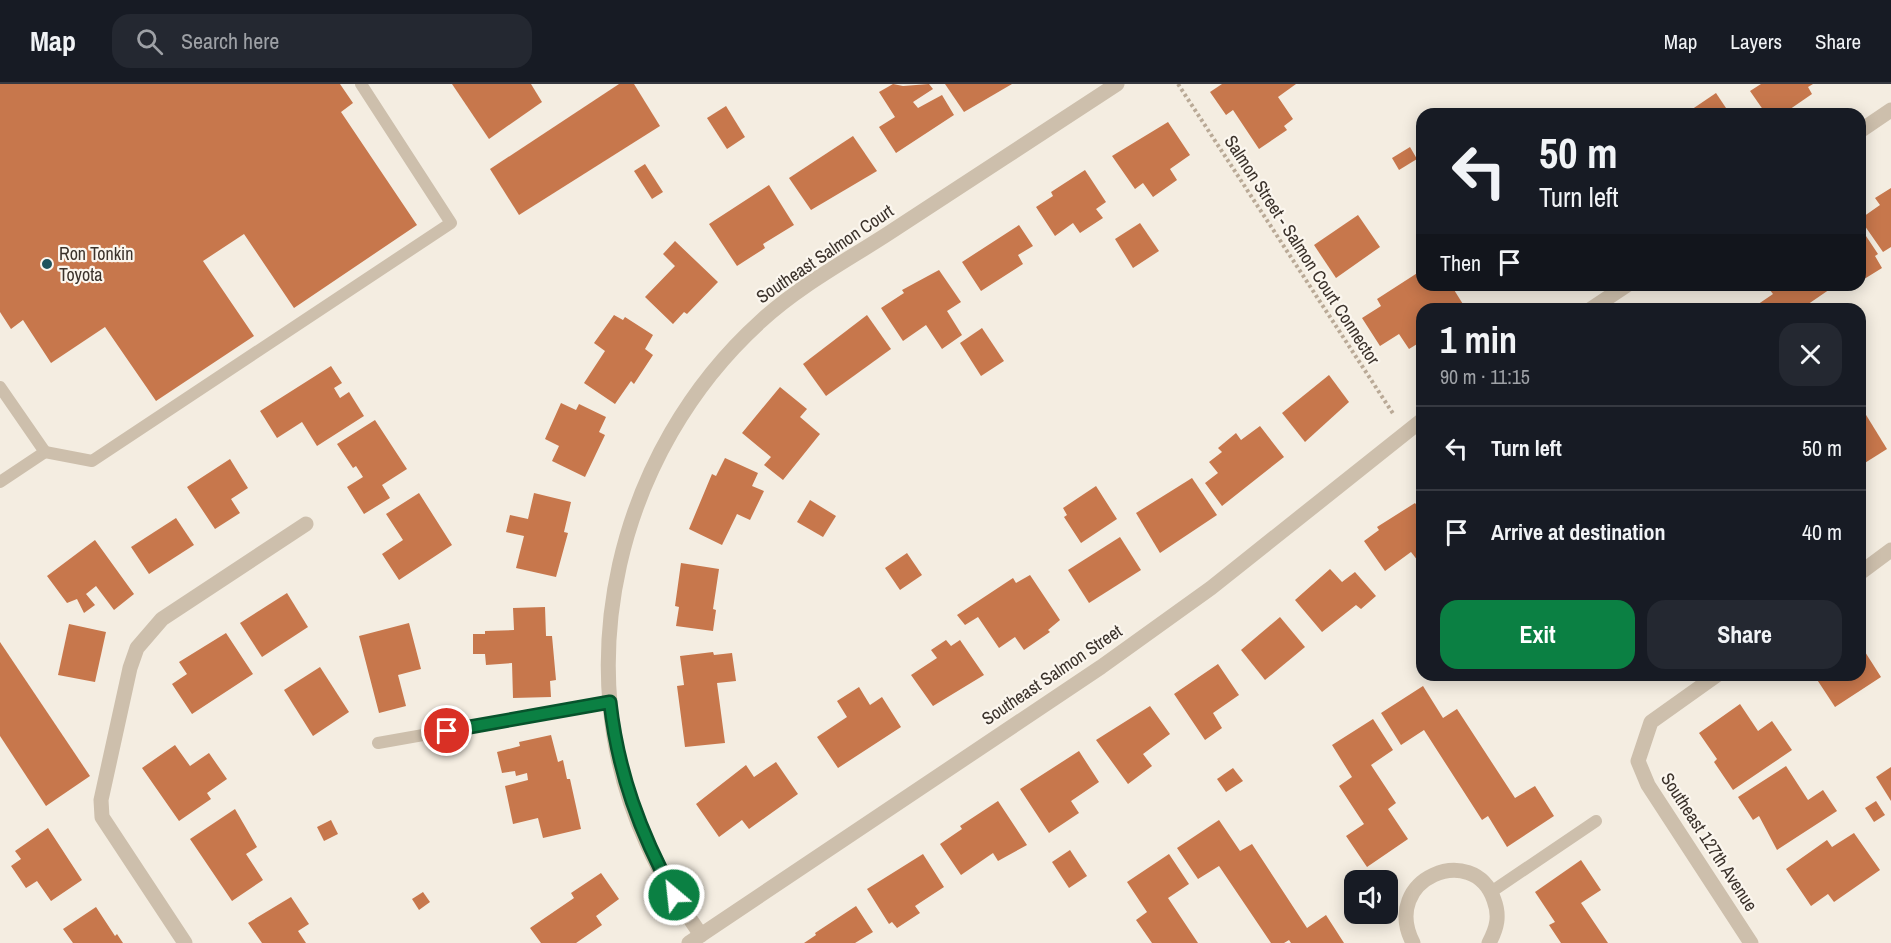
<!DOCTYPE html>
<html lang="en">
<head>
<meta charset="utf-8">
<style>
  :root { --surface:#171b24; --page:#242831; --text:#f1f3f6; --muted:#9ea1a6; --line:#363941; --accent:#0b8043 }
  body { margin:0; font-family:"Archivo Narrow",sans-serif; background:var(--page); color:var(--text); height:100vh; display:flex; flex-direction:column; font-size:22px; white-space:nowrap }
  * { box-sizing:border-box; margin:0 }
  p { font-size:20px; color:var(--muted) }
  .icon { flex:none; width:33px; height:33px; fill:none; stroke:currentColor; stroke-width:2; stroke-linecap:round; stroke-linejoin:round }
  .map { position:relative; flex:1; overflow:hidden }
  .drawer { position:absolute; left:1416px; top:219px; width:450px; height:378px; display:flex; flex-direction:column; background:var(--surface); border-radius:18px; box-shadow:0 3px 15px #0003 }
  .drawer>* { flex:none }
  .banner { position:absolute; left:1416px; top:24px; width:450px; height:183px; border-radius:18px; box-shadow:0 3px 15px #0003; background:#171b24; color:var(--text); overflow:hidden }
  .buttons { position:absolute; left:1344px; top:786px; display:grid; gap:12px }
  .buttons a { display:grid; place-items:center; width:54px; height:54px; border-radius:12px; background:var(--surface); box-shadow:0 3px 15px #0003; font-size:30px }
  .pin { position:absolute; display:grid; place-items:center; width:51px; height:51px; color:#fff; margin:-26px; border:3px solid #fff; border-radius:50%; box-shadow:0 2px 6px #0007 }
  .me { position:absolute; width:66px; margin:-33px; rotate:332deg; stroke-linejoin:round; filter:drop-shadow(0 0 4px #0008) }
  .turn { display:flex; align-items:center; gap:21px; height:126px; padding:0 24px; font-size:27px }
  .turn .icon { width:78px; height:78px; stroke-width:2.5 }
  .turn b { display:block; font-size:42px; line-height:51px }
  .then { display:flex; align-items:center; height:57px; padding:0 24px; background:#0003; gap:12px; font-size:22px }
  .round { display:grid; place-items:center; flex:none; width:63px; height:63px; border-radius:18px; background:var(--page) }
  .summary { display:flex; align-items:center; justify-content:space-between; height:102px; padding:0 24px }
  h1 { font-size:36px; font-weight:700; line-height:45px }
  .action { display:flex; gap:12px; margin-top:auto; padding:12px 24px }
  .action a { flex:1; height:69px; border-radius:18px; background:var(--accent); color:#fff; font-size:24px; font-weight:700; line-height:69px; text-align:center }
  .action a+a { background:var(--page); color:var(--text) }
  ul { padding:0; list-style:none }
  li { display:flex; align-items:center; gap:18px; height:84px; padding:0 24px; border-top:2px solid var(--line) }
  li div { flex:1 }
  li b { display:block; font-size:22px }
  li em { font-style:normal }
  header { display:flex; align-items:center; gap:36px; box-sizing:border-box; height:84px; padding:0 30px; background:var(--surface); border-bottom:2px solid var(--line) }
  header strong { font-size:28px }
  nav { display:flex; gap:33px; margin-inline-start:auto; font-size:21px }
  .search { width:420px; height:54px; background:var(--page); display:flex; align-items:center; gap:15px; box-sizing:border-box; padding:0 21px; border-radius:18px; color:var(--muted); font-size:22px }
  .map>svg:first-child { display:block }
  .building { fill:#c7774c }
  .lines { fill:none; stroke-linecap:round; stroke-linejoin:round }
  .path { stroke:#b9a996; stroke-width:4; stroke-dasharray:3 3; stroke-linecap:butt }
  .service { stroke:#cdbfac; stroke-width:12 }
  .minor { stroke:#cdbfac; stroke-width:15 }
  .route-casing { stroke:#07532c; stroke-width:15 }
  .route { stroke:#0b8043; stroke-width:10 }
  .poi-dot { fill:#1f535d; stroke:#fbf6ee; stroke-width:2 }
  .labels { text-anchor:middle; stroke-width:4.5; stroke-linejoin:round; paint-order:stroke }
  .street-label { font-size:18px; fill:#3b322b; stroke:#fbf6ee }
  .poi-label { font-size:18px; fill:#3b322b; stroke:#fbf6ee; text-anchor:start }
</style>
</head>
<body>
<header>
<strong>Map</strong>
<div class="search"><svg class="icon" aria-label="search" viewBox="0 0 24 24"><circle cx="10" cy="10" r="6"/><path d="M15 15l6 6"/></svg>Search here</div>
<nav><a>Map</a><a>Layers</a><a>Share</a></nav>
</header>
<div class="map">
<svg width="1891" height="859" viewBox="0 0 1891 859">
  <rect width="100%" height="100%" fill="#f4ede1"/>
  <g class="building">
    <path d="M0 0H340L353 19 341 28 417 141 294 224 244 150 203 177 254 252 156 317 105 243 51 279 23 236 11 245 0 228Z"/>
    <path d="M452 0H531L542 18 489 55Z"/>
    <path d="M619 0H634L660 42 519 131 490 85Z"/>
    <path d="M893 0 903 2 929 0 933 5 913 18 918 24 942 11 954 31 896 69 879 43 895 33 879 8Z"/>
    <path d="M945 0H1012L964 28Z"/>
    <path d="M1222 0H1296L1278 13 1293 35 1284 42 1287 46 1259 65 1233 26 1226 31 1210 8Z"/>
    <path d="M1761 0H1813L1808 3 1812 10 1783 30H1766L1750 7Z"/>
    <path d="M1716 9 1730 30H1685Z"/>
    <path d="M726 22 745 53 727 65 707 34Z"/>
    <path d="M1168 38 1190 71 1170 85 1177 96 1153 113 1143 99 1135 105 1112 72Z"/>
    <path d="M853 52 877 87 811 126 789 94Z"/>
    <path d="M1410 63 1417 75 1399 86 1392 74Z"/>
    <path d="M645 80 663 108 652 115 634 87Z"/>
    <path d="M1085 86 1106 118 1096 125 1103 134 1080 149 1073 139 1055 152 1036 123 1053 112 1051 108Z"/>
    <path d="M769 101 794 141 763 160 765 164 737 182 709 140Z"/>
    <path d="M1891 104V163L1883 168 1860 135 1880 121 1875 114Z"/>
    <path d="M1358 131 1380 163 1336 194 1314 161Z"/>
    <path d="M1140 139 1159 167 1133 184 1115 155Z"/>
    <path d="M1019 141 1033 162 1018 171 1023 180 981 207 962 178Z"/>
    <path d="M1860 143 1878 170 1875 172 1882 184 1861 197Z"/>
    <path d="M675 157 718 198 687 230 684 228 673 240 645 213 675 182 663 170Z"/>
    <path d="M939 186 961 218 947 227 962 251 942 265 926 241 903 257 881 224 904 209 902 206Z"/>
    <path d="M1422 186V201H1451L1466 225H1422V257L1409 265 1399 250 1380 262 1362 234 1381 222 1377 215Z"/>
    <path d="M1766 201H1836L1801 225H1751L1773 210Z"/>
    <path d="M614 231 623 236 625 233 653 251 645 265 653 271 634 300 631 297 615 320 584 299 605 267 594 259Z"/>
    <path d="M867 231 891 265 826 312 803 280Z"/>
    <path d="M982 244 1004 277 981 292 960 259Z"/>
    <path d="M331 282 342 299 334 304 340 314 349 308 364 332 317 362 302 338 277 354 260 327Z"/>
    <path d="M1329 291 1349 318 1305 358 1282 329Z"/>
    <path d="M780 303 807 325 800 333 820 350 783 396 764 381 771 373 742 349Z"/>
    <path d="M561 319 576 326 579 320 606 333 599 348 605 351 585 393 552 377 559 362 545 355Z"/>
    <path d="M1863 326 1887 365 1860 382V328Z"/>
    <path d="M375 336 407 385 382 401 390 414 364 430 347 403 363 393 356 382 353 384 337 360Z"/>
    <path d="M1260 342 1284 373 1222 422 1205 399 1218 389 1209 378 1222 368 1218 364 1236 349 1241 356Z"/>
    <path d="M725 374 758 389 752 402 764 407 750 436 737 430 722 461 689 445 712 390 716 392Z"/>
    <path d="M230 375 248 404 231 415 240 429 215 445 187 403Z"/>
    <path d="M1192 394 1217 431 1160 469 1136 429Z"/>
    <path d="M1096 402 1117 435 1081 459 1064 433 1067 431 1063 424Z"/>
    <path d="M419 409 452 461 399 496 382 470 403 456 386 430Z"/>
    <path d="M534 409 571 418 564 448 568 449 556 493 516 484 524 452 506 448 510 431 528 435Z"/>
    <path d="M810 416 836 432 823 453 797 438Z"/>
    <path d="M1415 419 1422 429V482L1411 468 1385 487 1364 457 1379 446 1377 443Z"/>
    <path d="M176 434 194 461 149 490 131 463Z"/>
    <path d="M1120 453 1141 486 1089 519 1068 486Z"/>
    <path d="M95 456 134 510 114 526 96 502 86 510 95 521 84 529 77 515 67 519 47 492Z"/>
    <path d="M907 469 922 491 900 506 885 484Z"/>
    <path d="M681 479 719 485 713 525 716 526 713 547 676 542 679 523 675 522Z"/>
    <path d="M1330 485 1342 498 1355 488 1376 512 1361 525 1356 521 1322 548 1295 516Z"/>
    <path d="M1030 491 1060 536 1048 546 1050 548 1024 566 1015 553 999 564 978 533 965 541 957 531 1013 494 1016 499Z"/>
    <path d="M287 509 308 543 262 573 240 539Z"/>
    <path d="M545 523 546 552H552L556 596 550 597 551 613 513 614 512 579 486 581 485 570H473V550H485V547L514 546 513 524Z"/>
    <path d="M1280 533 1305 563 1265 596 1241 566Z"/>
    <path d="M409 539 421 585 398 591 406 622 379 629 359 552Z"/>
    <path d="M69 540 106 548 95 598 58 591Z"/>
    <path d="M226 549 253 590 192 630 172 600 187 590 179 578Z"/>
    <path d="M946 556 951 562 960 556 984 591 933 622 911 591 937 574 931 566Z"/>
    <path d="M0 558 90 692 46 722 0 652Z"/>
    <path d="M1860 560 1881 593 1835 623 1814 591H1860Z"/>
    <path d="M713 568 714 571 732 569 736 597 717 599 725 659 685 663 677 602 684 601 680 572Z"/>
    <path d="M1218 580 1239 611 1213 629 1222 644 1205 656 1174 610Z"/>
    <path d="M320 583 349 628 313 652 284 606Z"/>
    <path d="M1423 602 1443 634 1457 625 1515 714 1535 702 1554 732 1507 763 1488 732 1482 736 1424 646 1401 661 1381 629Z"/>
    <path d="M859 603 870 621 882 613 901 643 838 684 817 653 847 633 837 617Z"/>
    <path d="M1740 620 1758 647 1772 637 1792 666 1733 706 1714 678 1717 675 1699 649Z"/>
    <path d="M1150 622 1170 650 1143 670 1152 682 1128 700 1096 656Z"/>
    <path d="M1373 635 1393 666 1371 681 1396 719 1388 725 1408 755 1367 783 1346 752 1364 740 1339 702 1352 693 1332 661Z"/>
    <path d="M551 651 558 678 563 676 567 695H570L581 745 543 754 538 734 513 740 505 702 528 696 527 689 516 692 515 687 502 689 497 668 520 662 519 658Z"/>
    <path d="M175 661 190 682 209 669 227 695 207 709 211 715 179 737 142 684Z"/>
    <path d="M1079 667 1099 698 1071 717 1079 729 1049 749 1020 705Z"/>
    <path d="M776 678 798 710 749 745 742 736 719 753 696 720 746 681 754 693Z"/>
    <path d="M1786 682 1808 716 1823 706 1837 727 1777 766 1759 732 1753 736 1738 713Z"/>
    <path d="M1891 683V717L1876 693Z"/>
    <path d="M1233 684 1243 697 1226 708 1217 695Z"/>
    <path d="M998 717 1027 761 998 777 993 769 961 791 940 760 962 745 960 742Z"/>
    <path d="M1876 717 1885 731 1874 738 1865 724Z"/>
    <path d="M235 725 257 763 246 770 263 796 232 817 190 755Z"/>
    <path d="M331 736 338 750 324 757 317 743Z"/>
    <path d="M1219 736 1240 767 1252 760 1307 844 1326 831 1344 859H1291L1289 856 1284 859H1271L1219 782 1198 795 1177 764Z"/>
    <path d="M48 744 82 796 51 817 37 797 26 804 11 782 21 775 15 767Z"/>
    <path d="M1854 749 1880 786 1834 818 1828 810 1811 822 1786 785 1827 756 1832 763Z"/>
    <path d="M1070 766 1087 792 1069 804 1052 778Z"/>
    <path d="M923 770 944 803 915 822 920 829 897 844 892 838 889 840 867 805Z"/>
    <path d="M1169 770 1189 800 1168 814 1198 859H1152L1136 836 1147 828 1127 798Z"/>
    <path d="M1581 776 1601 806 1581 819 1608 859H1561L1549 841 1555 838 1535 808Z"/>
    <path d="M601 789 619 815 596 832 602 841 576 859H541L530 844 574 814 571 809Z"/>
    <path d="M423 808 430 818 419 826 412 815Z"/>
    <path d="M291 813 309 840 298 847 306 859H262L248 839Z"/>
    <path d="M856 822 873 848 855 859H804L816 851 815 849Z"/>
    <path d="M96 823 115 852 117 850 123 859H73L63 845Z"/>
  </g>
  <g class="lines">
    <path class="path" d="M1178 0 1394 331"/>
    <g class="service">
      <path d="M0 303 45 368 0 398"/>
      <path d="M45 368 92 377 451 139 361 0"/>
      <path d="M378 659 610 618"/>
      <path d="M1491 808 1596 737"/>
    </g>
    <g class="minor">
      <path d="M1860 47 1891 26"/>
      <path d="M1591 225 1627 201"/>
      <path d="M1860 489 1891 466"/>
      <path d="M1717 591 1651 638 1638 677 1648 701 1751 859"/>
      <path d="M701 851C681 822 661 792 647 760 565 583 618 366 761 237 799 202 846 177 889 149 965 99 1041 50 1117 0"/>
      <path d="M185 859 102 733 101 716 130 584 137 564 162 535 306 440"/>
      <path d="M689 859 1101 583 1211 504 1422 336"/>
      <path d="M1413 859C1380 794 1474 757 1494 816 1500 832 1497 844 1489 859"/>
    </g>
  </g>
  <g class="lines">
    <defs>
      <path id="route" d="M447 647 610 618C618 689 640 748 674 811"/>
    </defs>
    <use href="#route" class="route-casing"/>
    <use href="#route" class="route"/>
  </g>
  <circle class="poi-dot" cx="47" cy="180" r="6"/>
  <g class="labels">
    <g class="street-label">
      <text transform="translate(1302 166) rotate(57)" y="6">Salmon Street - Salmon Court Connector</text>
      <text transform="translate(825 170) rotate(-34)" y="6">Southeast Salmon Court</text>
      <text transform="translate(1052 591) rotate(-34)" y="6">Southeast Salmon Street</text>
      <text transform="translate(1709 758) rotate(57)" y="6">Southeast 127th Avenue</text>
    </g>
    <g class="poi-label">
      <text x="59" y="176">Ron Tonkin<tspan x="59" dy="21">Toyota</tspan></text>
    </g>
  </g>
</svg>
<div class="buttons">
<a><svg class="icon" aria-label="sound" viewBox="0 0 24 24"><path d="M4 9h4l5-4v14l-5-4H4zM17 9q2 3 0 6"/></svg></a>
</div>
<div class="pin" style="left:447px;top:647px;background:#d93025"><svg class="icon" aria-label="arrive" viewBox="0 0 24 24"><path d="M6 21V4h12l-3 4 3 4H6"/></svg></div>
<svg class="me" style="left:674px;top:811px" viewBox="-20 -20 40 40"><circle r="17" fill="#0b8043" stroke="#fff" stroke-width="3"/><path d="M0-11L8 9 0 5-8 9z" fill="#fff"/></svg>
<div class="banner">
<div class="turn"><svg class="icon" aria-label="left" viewBox="0 0 24 24"><path d="M17 20v-9H6M10 6l-5 5 5 5"/></svg><div><b>50 m</b>Turn left</div></div>
<div class="then">Then<svg class="icon" aria-label="arrive" viewBox="0 0 24 24"><path d="M6 21V4h12l-3 4 3 4H6"/></svg></div>
</div>
<section class="drawer">
<div class="summary"><div><h1>1 min</h1><p>90 m · 11:15</p></div><a class="round"><svg class="icon" aria-label="close" viewBox="0 0 24 24"><path d="M6 6l12 12M18 6L6 18"/></svg></a></div>
<ul>
<li><svg class="icon" aria-label="left" viewBox="0 0 24 24"><path d="M17 20v-9H6M10 6l-5 5 5 5"/></svg><div><b>Turn left</b></div><em>50 m</em></li>
<li><svg class="icon" aria-label="arrive" viewBox="0 0 24 24"><path d="M6 21V4h12l-3 4 3 4H6"/></svg><div><b>Arrive at destination</b></div><em>40 m</em></li>
</ul>
<div class="action"><a>Exit</a><a>Share</a></div>
</section>
</div>
</body>
</html>
